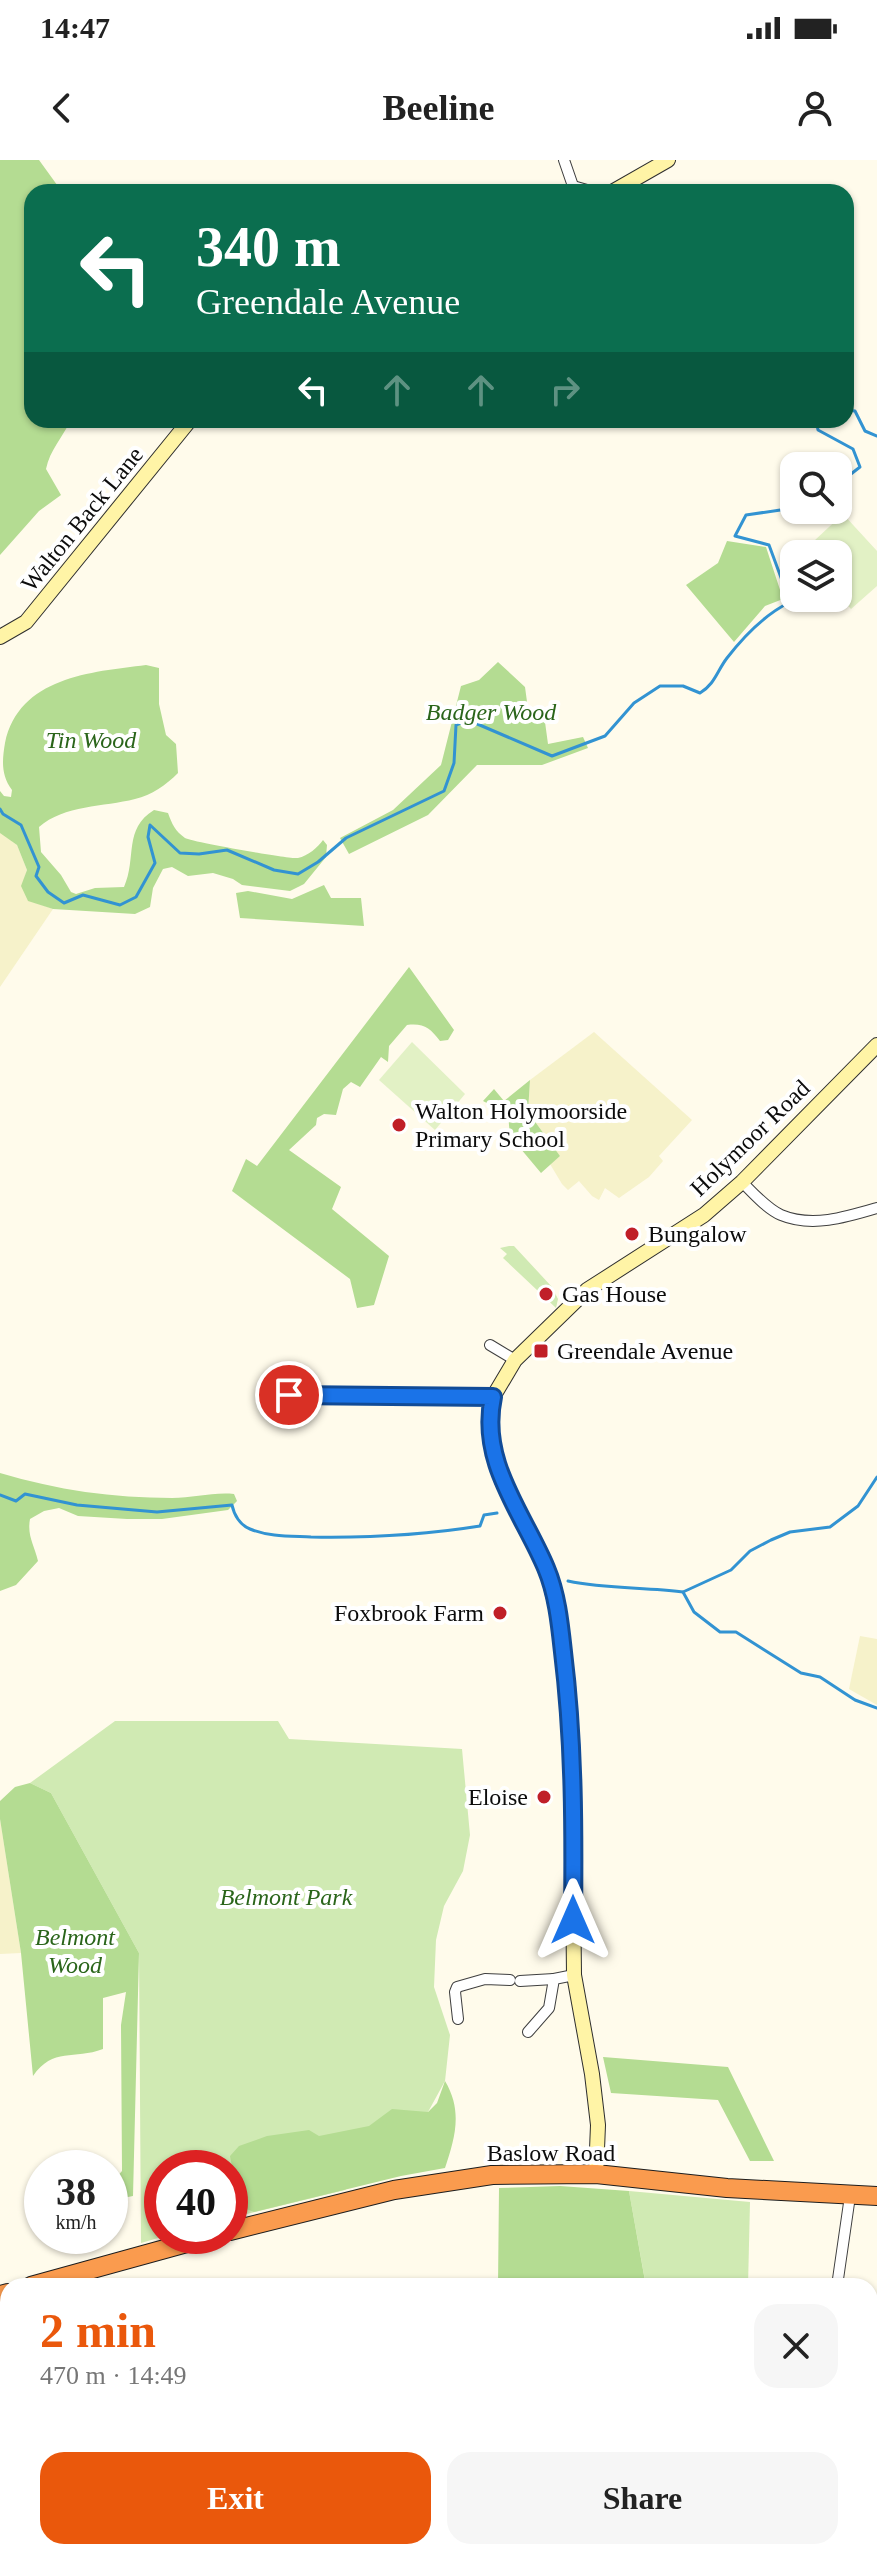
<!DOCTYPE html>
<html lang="en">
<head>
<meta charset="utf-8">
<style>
  :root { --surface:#fff; --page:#f6f6f6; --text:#222; --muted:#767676; --accent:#ea580c }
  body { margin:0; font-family:"Times New Roman",serif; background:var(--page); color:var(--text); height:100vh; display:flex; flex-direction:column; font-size:30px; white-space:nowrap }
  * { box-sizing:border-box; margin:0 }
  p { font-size:26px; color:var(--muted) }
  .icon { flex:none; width:44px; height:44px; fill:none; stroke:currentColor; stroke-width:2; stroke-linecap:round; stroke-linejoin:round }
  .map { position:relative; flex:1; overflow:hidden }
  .panel { position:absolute; left:0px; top:2118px; width:878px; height:282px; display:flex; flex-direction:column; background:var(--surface); border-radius:24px 24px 0 0; box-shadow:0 2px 6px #0004 }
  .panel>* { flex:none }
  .top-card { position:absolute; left:24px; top:24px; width:830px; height:244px; border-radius:24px; box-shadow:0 2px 6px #0004; background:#0b6e4f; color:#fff; overflow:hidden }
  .buttons { position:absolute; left:780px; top:292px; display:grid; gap:16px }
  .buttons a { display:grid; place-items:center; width:72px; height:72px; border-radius:16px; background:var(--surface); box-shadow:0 2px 6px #0004; font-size:40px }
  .speed { position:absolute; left:24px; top:1990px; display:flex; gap:16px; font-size:40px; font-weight:700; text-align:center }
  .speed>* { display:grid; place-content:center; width:104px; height:104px; border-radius:50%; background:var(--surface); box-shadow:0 2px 6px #0004; line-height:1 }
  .speed small { font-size:20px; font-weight:400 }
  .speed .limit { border:12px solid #d22; background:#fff; color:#111 }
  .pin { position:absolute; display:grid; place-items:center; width:68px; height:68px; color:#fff; margin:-34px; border:4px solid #fff; border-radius:50%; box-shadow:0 2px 8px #0007 }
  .me { position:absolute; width:88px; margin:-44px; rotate:0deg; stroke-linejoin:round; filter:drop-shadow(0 0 6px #0008) }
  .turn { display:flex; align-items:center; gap:28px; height:168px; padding:0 40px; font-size:36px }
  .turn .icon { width:104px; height:104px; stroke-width:2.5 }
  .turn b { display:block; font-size:56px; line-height:68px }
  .lanes { display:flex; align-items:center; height:76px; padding:0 40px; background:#0003; justify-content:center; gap:40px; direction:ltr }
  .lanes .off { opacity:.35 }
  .round { display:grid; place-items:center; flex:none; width:84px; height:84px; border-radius:24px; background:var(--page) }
  .headline { display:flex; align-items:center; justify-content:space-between; height:136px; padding:0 40px }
  h1 { font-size:48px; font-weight:800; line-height:60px; color:var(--accent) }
  .primary-button { display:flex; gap:16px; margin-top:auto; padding:16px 40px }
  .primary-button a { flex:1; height:92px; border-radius:24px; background:var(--accent); color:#fff; font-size:32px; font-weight:800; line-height:92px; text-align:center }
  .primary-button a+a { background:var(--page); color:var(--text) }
  .status { display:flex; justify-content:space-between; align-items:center; height:56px; padding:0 40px; background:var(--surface); direction:ltr }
  .status svg { height:22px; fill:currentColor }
  header { display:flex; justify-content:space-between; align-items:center; height:104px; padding:0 40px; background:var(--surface); font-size:36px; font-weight:800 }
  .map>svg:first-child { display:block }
  .farmland { fill:#f6f2ca }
  .green { fill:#d0eab3 }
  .forest { fill:#b4dc92 }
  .pitch { fill:#e2f1c5 }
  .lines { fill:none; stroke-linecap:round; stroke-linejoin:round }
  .stream { stroke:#3293d2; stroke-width:3 }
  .street-casing { stroke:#3f3f3f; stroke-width:12 }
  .secondary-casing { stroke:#2e2e2e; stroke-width:16 }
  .highway-casing { stroke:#1d1d1d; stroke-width:20 }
  .street { stroke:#fff; stroke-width:10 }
  .secondary { stroke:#fff4a6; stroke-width:14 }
  .highway { stroke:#fa9b4e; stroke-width:18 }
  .route-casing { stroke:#114b97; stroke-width:20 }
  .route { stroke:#1a73e8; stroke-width:14 }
  .poi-dot { fill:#c01f28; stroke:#fff; stroke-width:3 }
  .labels { text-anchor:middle; stroke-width:8; stroke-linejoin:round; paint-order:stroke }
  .street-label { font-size:24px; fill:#0c0c0c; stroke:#fff }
  .park-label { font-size:24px; font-style:italic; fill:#2a651a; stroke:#fff }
  .poi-label { font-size:24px; fill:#0c0c0c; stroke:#fff; text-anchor:start }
</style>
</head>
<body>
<div class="status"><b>14:47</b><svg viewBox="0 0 49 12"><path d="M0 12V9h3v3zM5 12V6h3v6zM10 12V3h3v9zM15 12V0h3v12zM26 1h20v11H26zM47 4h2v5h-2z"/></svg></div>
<header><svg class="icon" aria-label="back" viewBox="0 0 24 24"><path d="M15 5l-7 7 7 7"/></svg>Beeline<svg class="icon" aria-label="person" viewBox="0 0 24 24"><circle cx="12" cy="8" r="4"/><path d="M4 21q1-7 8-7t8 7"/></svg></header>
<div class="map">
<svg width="877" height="2399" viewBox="0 0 877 2399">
  <rect width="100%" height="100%" fill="#fffbeb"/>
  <g class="farmland">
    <path d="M0 672 17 685 27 710 22 726 28 740 53 749 0 827Z"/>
    <path d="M594 872 692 960 659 996 663 1001 649 1017 619 1038 605 1028 599 1040 592 1036 579 1021 568 1030 562 1024 550 1004 560 996 528 952 530 920Z"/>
    <path d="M860 1476 877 1479V1545L849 1529Z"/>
    <path d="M0 1659 21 1793 0 1794Z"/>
    <path d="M0 2182 8 2190V2392H93L95 2399H0Z"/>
  </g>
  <g class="green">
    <path d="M509 1086H514L552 1127 558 1139 556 1148 503 1098 507 1094 500 1088Z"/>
    <path d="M115 1561H278L289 1579 462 1589 470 1675 463 1711 444 1746 436 1780 434 1827 450 1875 445 1921 428 1952 345 2030 230 2058V2008H162V2076H165L141 2083 139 1793 51 1633 30 1623Z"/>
    <path d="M629 2031 750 2042 748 2126H646Z"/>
    <path d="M230 2392H689L690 2399H166L213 2396Z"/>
  </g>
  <g class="forest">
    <path d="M0 0H39L60 29V32H32V260H71C62 278 50 290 46 309L61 335 39 351 0 395Z"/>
    <path d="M727 381 766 387 783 439 765 446 734 482 686 425 718 403Z"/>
    <path d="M498 502 525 527 528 549 545 562 548 584 583 577 588 588 542 605H477L428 655 349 694 340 678 393 650 441 605 461 526 479 520Z"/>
    <path d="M146 505 159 508V544L166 575 176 584 178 613C166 625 152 635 135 639 104 647 64 645 39 667L41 692 61 715 71 732 76 734 95 728 124 727C137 698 123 669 154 650L168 653C172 664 175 671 185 678 192 682 289 699 298 698 308 696 318 687 323 680L327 685 326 697 304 724 290 731 242 725 233 719 213 713 188 716 172 707 163 709 153 728 150 747 135 754 53 749 28 741 21 726 27 710 17 685 0 673V631L4 636 11 637 12 630C1 615 2 601 5 583 19 517 91 512 146 505Z"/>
    <path d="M324 725 331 738H361L364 766 240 758 236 733 248 731 292 739Z"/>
    <path d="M409 807 454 870 448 880 440 881C430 868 424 863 407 865L389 886 388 902 381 897 360 927 351 922 343 929 336 955 324 954 317 958 316 965 289 990 341 1027 332 1049 389 1096 374 1145 357 1148 350 1119 232 1031 246 999 257 1006Z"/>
    <path d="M530 920 528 952 560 996 541 1013 510 976 508 954 483 941 494 929 504 941Z"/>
    <path d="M0 1313C57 1330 113 1338 172 1338 193 1338 213 1332 234 1334L237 1341 228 1350 162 1359H127L78 1356 59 1348 44 1351 30 1359C27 1376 34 1384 38 1401L16 1425 0 1431Z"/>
    <path d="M30 1623 51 1633 139 1793 133 2036 123 2038 117 2033 114 2020 122 2011 121 1865 126 1832 103 1838V1889C74 1900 53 1887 33 1916L21 1793 0 1659V1641L15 1627Z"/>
    <path d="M603 1897 728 1907 774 2001H750L718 1940 611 1933Z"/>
    <path d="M445 1921C463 1951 455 1978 445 2008L401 2016 254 2052 230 2043V2019L233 2012 230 1996 239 1986 267 1976 309 1970 319 1976 369 1966 392 1949 428 1952 437 1943Z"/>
    <path d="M560 2026 629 2031 645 2121 609 2119 594 2126H498L499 2028Z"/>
  </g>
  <g class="pitch">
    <path d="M843 354 877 391V426L851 449 838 435V394H800Z"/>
    <path d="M412 882 465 934 435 970 379 920Z"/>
  </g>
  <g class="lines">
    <g class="stream">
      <path d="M846 250 855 251 865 271 877 276"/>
      <path d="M816 260 818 270 853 289 860 307 838 324"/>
      <path d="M0 649 3 654 21 665 39 707 36 716 48 732 64 743 83 735 120 745 136 737 155 703 148 677 150 665 180 693 199 694 227 690 274 710 298 714 318 702 346 678 444 631 454 603 456 565 468 560 552 596 605 576 634 543 660 526H683L700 533C715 524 717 511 727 498 744 476 766 454 790 442L769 385 735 376 746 355 794 348"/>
      <path d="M0 1335 16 1341 25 1334 77 1345 157 1352 232 1345C234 1355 240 1365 250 1369 269 1377 291 1376 311 1377 367 1378 424 1375 480 1366L484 1355 497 1353"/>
      <path d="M568 1421C606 1429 645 1427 683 1432L694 1452 720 1472H736L801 1513 820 1517 855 1540 877 1548"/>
      <path d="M683 1432 731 1410 750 1391 771 1380 790 1372 830 1367 858 1346 877 1317"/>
    </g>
    <defs>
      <g id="street">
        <path d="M564 0 573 26 572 32"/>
        <path d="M573 26 594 32"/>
        <path d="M742 1022C753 1033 767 1049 781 1055 812 1068 847 1057 877 1048"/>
        <path d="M490 1185 515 1200"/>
        <path d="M268 1235 493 1237"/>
        <path d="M520 1821 554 1819"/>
        <path d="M458 1859 455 1832 457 1827 485 1819 510 1820"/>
        <path d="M528 1872 549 1848 554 1819 574 1815"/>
        <path d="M837 2126 850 2036"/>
        <path d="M775 2399 777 2392"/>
      </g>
      <g id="secondary">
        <path d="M612 32 668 0"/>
        <path d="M0 477 26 462 190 260"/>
        <path d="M596 2014 598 1965 592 1914 574 1815 572 1628 568 1525 560 1464 547 1410 502 1321 492 1283 490 1250 493 1237 515 1200 587 1130 704 1055 742 1022 877 885"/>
      </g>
      <g id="highway">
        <path d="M230 2071 394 2030 492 2015 596 2014 727 2028 877 2036"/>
        <path d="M31 2126 212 2076"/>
        <path d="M0 2135 8 2133"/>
      </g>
    </defs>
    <use href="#street" class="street-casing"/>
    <use href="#secondary" class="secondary-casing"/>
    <use href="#highway" class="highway-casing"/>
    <use href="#street" class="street"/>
    <use href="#secondary" class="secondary"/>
    <use href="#highway" class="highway"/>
  </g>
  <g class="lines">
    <defs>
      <path id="route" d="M289 1235 493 1237C479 1302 523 1353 546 1408 557 1434 560 1464 563 1492 574 1581 574 1671 573 1760"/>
    </defs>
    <use href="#route" class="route-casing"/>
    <use href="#route" class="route"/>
  </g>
  <g class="poi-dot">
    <circle cx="399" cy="965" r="8"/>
    <circle cx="632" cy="1074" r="8"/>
    <circle cx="546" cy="1134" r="8"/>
    <rect x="533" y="1183" width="16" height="16" rx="4"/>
    <circle cx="500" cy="1453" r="8"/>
    <circle cx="544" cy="1637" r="8"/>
  </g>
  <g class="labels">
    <g class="street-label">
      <text transform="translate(82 359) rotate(-51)" y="8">Walton Back Lane</text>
      <text transform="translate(750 978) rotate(-44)" y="8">Holymoor Road</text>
      <text x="551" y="2001">Baslow Road</text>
    </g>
    <g class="park-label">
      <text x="491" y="560">Badger Wood</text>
      <text x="91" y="588">Tin Wood</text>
      <text x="286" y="1745">Belmont Park</text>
      <text x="75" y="1785">Belmont<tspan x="75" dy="28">Wood</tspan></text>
    </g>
    <g class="poi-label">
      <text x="415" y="959">Walton Holymoorside<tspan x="415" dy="28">Primary School</tspan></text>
      <text x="648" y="1082">Bungalow</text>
      <text x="562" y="1142">Gas House</text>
      <text x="557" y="1199">Greendale Avenue</text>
      <text x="484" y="1461" text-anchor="end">Foxbrook Farm</text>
      <text x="528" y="1645" text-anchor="end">Eloise</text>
    </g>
  </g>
</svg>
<div class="buttons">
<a><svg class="icon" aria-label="search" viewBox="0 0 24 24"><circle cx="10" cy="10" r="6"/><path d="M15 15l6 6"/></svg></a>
<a><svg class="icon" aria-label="layers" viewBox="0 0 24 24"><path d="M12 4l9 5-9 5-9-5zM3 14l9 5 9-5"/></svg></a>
</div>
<div class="speed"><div>38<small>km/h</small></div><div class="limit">40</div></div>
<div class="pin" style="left:289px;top:1235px;background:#d93025"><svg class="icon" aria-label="arrive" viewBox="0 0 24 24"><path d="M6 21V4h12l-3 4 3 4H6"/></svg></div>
<svg class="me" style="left:573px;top:1760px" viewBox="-20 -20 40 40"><path d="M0-17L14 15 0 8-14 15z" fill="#1a73e8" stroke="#fff" stroke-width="4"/></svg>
<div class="top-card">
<div class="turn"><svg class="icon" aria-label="left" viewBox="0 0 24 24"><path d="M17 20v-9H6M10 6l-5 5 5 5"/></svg><div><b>340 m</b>Greendale Avenue</div></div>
<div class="lanes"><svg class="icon" aria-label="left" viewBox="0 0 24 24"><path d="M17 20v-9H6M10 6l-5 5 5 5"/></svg><svg class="icon off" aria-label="ahead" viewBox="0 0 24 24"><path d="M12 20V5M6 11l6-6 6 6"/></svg><svg class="icon off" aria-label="ahead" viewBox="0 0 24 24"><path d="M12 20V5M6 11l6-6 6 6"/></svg><svg class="icon off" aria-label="right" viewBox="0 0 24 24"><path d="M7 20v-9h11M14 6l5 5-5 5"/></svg></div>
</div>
<section class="panel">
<div class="headline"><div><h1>2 min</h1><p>470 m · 14:49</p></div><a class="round"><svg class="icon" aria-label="close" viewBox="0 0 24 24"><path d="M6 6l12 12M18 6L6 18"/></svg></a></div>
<div class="primary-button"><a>Exit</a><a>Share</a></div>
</section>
</div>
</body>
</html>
